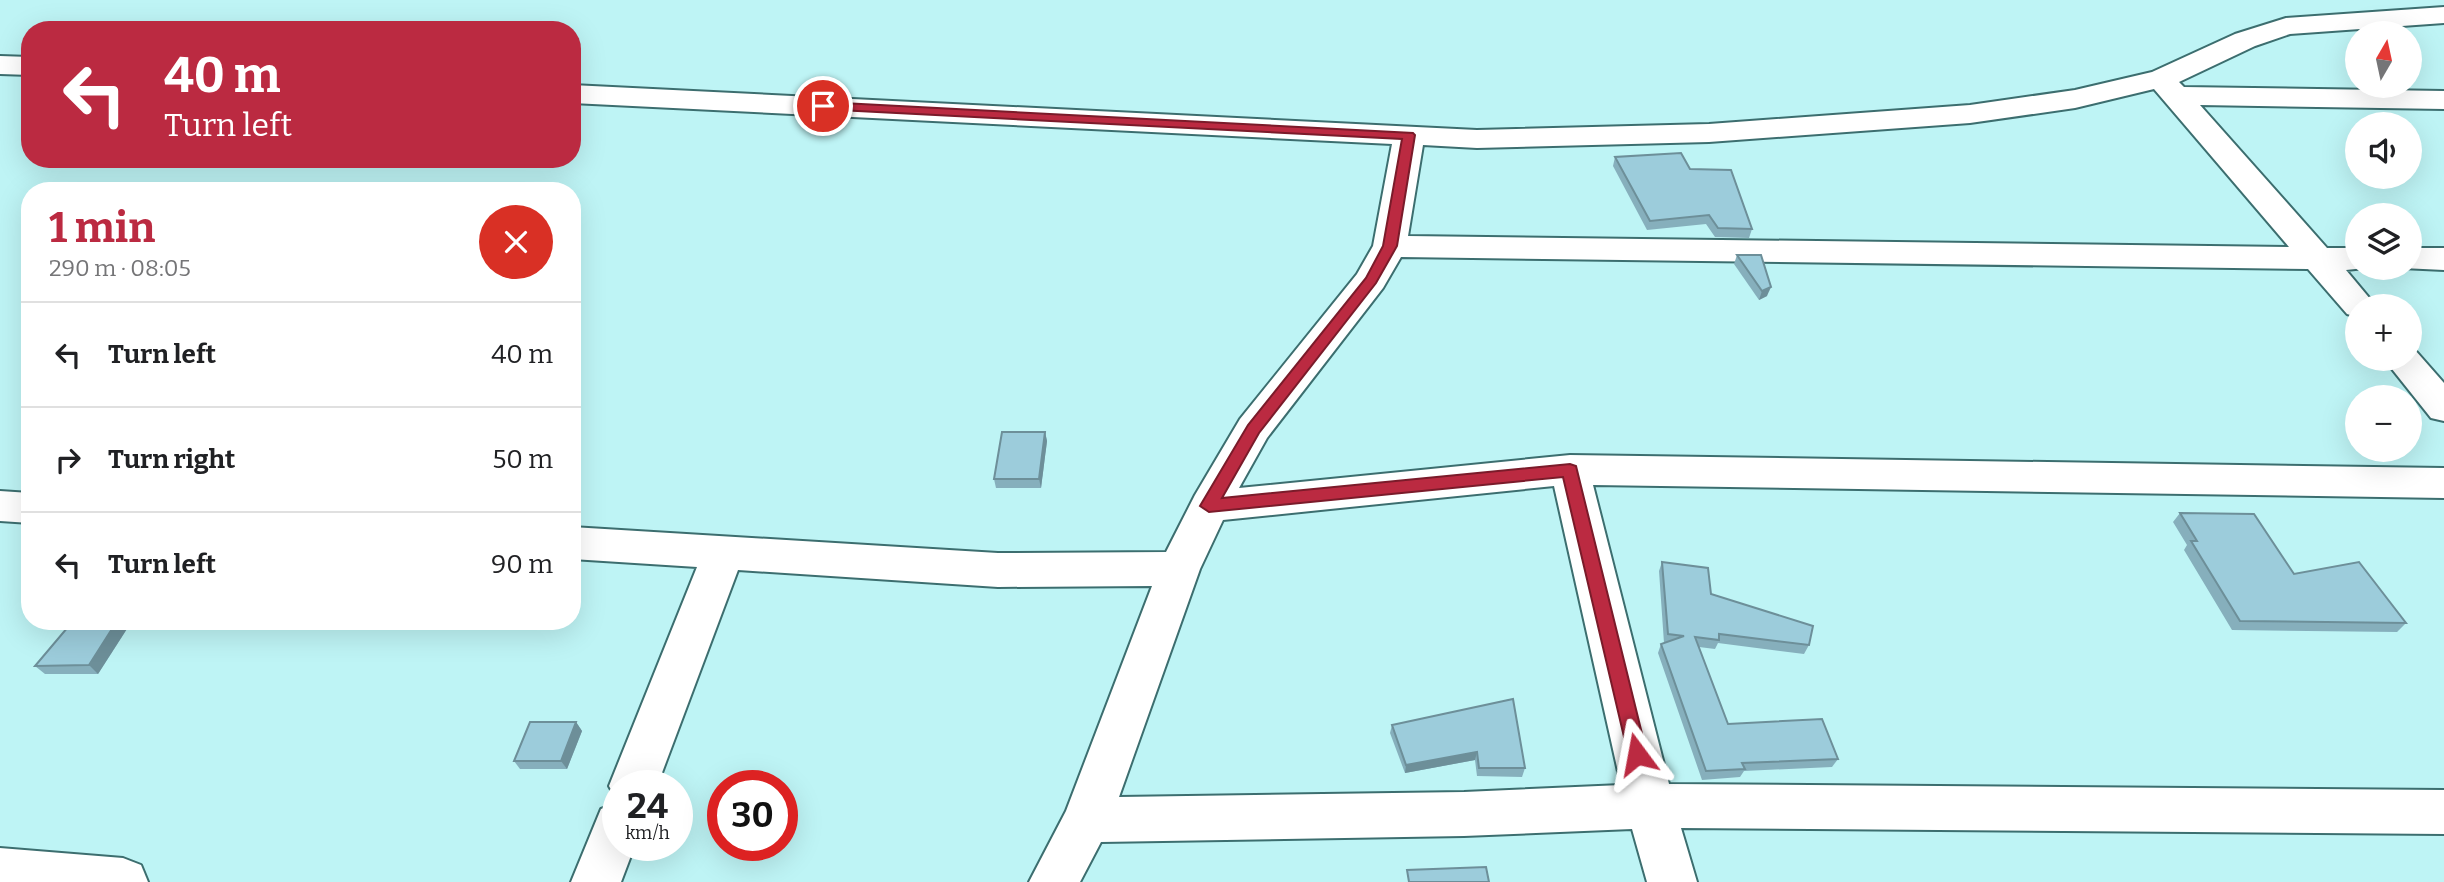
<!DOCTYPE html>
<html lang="en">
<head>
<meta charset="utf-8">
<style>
  :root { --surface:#fff; --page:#f2f2f2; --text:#202124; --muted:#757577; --line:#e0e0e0; --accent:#bb2a41 }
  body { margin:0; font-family:Bitter,serif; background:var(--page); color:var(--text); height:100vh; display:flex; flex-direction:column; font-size:26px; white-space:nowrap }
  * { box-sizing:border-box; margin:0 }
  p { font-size:23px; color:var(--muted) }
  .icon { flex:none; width:38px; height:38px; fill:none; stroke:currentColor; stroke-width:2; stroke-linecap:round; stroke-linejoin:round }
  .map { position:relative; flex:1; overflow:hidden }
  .side { position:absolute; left:21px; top:182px; width:560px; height:448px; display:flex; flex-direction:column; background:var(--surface); border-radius:28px; box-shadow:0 7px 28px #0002 }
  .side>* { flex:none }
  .banner { position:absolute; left:21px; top:21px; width:560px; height:147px; border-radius:28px; box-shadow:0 7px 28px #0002; background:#bb2a41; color:#fff; overflow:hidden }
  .needle { width:46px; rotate:9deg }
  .fabs { position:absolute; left:2345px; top:21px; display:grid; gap:14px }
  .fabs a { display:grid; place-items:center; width:77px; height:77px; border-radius:50%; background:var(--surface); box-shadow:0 7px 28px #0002; font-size:35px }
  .speed { position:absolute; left:602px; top:770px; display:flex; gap:14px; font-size:35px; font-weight:700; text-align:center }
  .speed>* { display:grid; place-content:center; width:91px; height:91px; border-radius:50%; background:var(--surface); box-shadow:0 7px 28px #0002; line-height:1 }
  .speed small { font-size:18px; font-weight:400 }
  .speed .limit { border:10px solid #d22; background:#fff; color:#111 }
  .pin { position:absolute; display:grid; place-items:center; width:60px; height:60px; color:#fff; margin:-30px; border:4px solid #fff; border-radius:50%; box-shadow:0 2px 7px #0007 }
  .me { position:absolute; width:77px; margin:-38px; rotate:347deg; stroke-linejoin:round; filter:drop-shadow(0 0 5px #0008) }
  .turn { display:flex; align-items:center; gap:24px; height:147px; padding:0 28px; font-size:32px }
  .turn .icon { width:91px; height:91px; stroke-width:2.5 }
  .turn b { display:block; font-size:49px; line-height:60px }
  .round { display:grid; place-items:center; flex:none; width:74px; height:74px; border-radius:37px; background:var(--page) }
  .head { display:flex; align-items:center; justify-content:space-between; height:119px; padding:0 28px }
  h1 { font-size:42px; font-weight:700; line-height:52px; color:var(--accent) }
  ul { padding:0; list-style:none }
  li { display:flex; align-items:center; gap:21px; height:105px; padding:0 28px; border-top:2px solid var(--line) }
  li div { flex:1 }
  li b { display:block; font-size:26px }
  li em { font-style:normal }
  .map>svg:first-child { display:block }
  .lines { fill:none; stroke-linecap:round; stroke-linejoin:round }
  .street-casing { stroke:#3c6e6f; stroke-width:4 }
  .street { fill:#fff; fill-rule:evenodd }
  .wall { fill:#86afbc }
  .shaded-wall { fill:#6d8f99 }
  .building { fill:#9cccdb; stroke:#6d8f99; stroke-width:2 }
  .route { fill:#bb2a41; stroke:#7a1b2a; stroke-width:2 }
</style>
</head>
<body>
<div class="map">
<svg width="2444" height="882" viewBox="0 0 2444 882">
  <rect width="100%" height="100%" fill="#bef4f5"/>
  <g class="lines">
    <defs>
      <g id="street">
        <path d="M2444 7V23L2290 34 2255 46 2179 82 2184 87 2444 91V109L2200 105 2327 248H2357V268H2365L2346 270 2376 306H2357V317L2347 314 2308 269 1401 257 1383 288 1267 438 1239 488 1570 455 2444 468V498L1593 485 1669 784 2444 790V834L1681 828 1697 882H1647L1632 829 1464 836 1101 842 1080 882H1029L1066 811 1152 586 998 587 738 570 657 786H618V802L609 786 697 567 572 559V527L998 553 1166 552 1195 495 1240 419 1357 274 1373 246 1392 144 572 103V85L1477 130 1709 124 1970 105 2075 90 2152 72 2235 34 2286 18ZM2154 89 2289 247 1408 236 1423 145 1477 148 1709 142 1970 123 2075 108ZM1554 486 1621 785 1464 792 1119 797 1200 569 1223 520Z"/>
        <path d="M0 56 30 57V75L0 74Z"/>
        <path d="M2410 248H2444V270L2402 268H2410Z"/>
        <path d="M2410 349 2415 350 2444 383V421L2431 418 2384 359H2410Z"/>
        <path d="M0 491 30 493V523L0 521Z"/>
        <path d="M618 803V845H635L621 882H571L601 809Z"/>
        <path d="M0 848 123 858 141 865 148 882H0Z"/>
      </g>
    </defs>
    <use href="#street" class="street-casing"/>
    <use href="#street" class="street"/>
  </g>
  <g class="wall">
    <path d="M1615 157 1690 169 1752 229 1749 238 1715 237 1706 224 1647 230 1613 166Z"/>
    <path d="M1737 255 1767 296 1759 300 1734 264Z"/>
    <path d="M1045 432 1047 441 1041 488H996L994 479Z"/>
    <path d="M2180 513 2294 574 2406 623 2397 632 2232 630 2184 550 2187 545 2173 522Z"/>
    <path d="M1662 562 1711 594 1809 645 1804 654 1718 643 1715 649 1699 647 1728 724 1838 759 1832 767 1744 771 1740 777 1702 780 1658 653 1661 644 1664 643 1659 571Z"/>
    <path d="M73 621H132L98 674H45L35 666Z"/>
    <path d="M576 722 582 731 567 769H520L514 761Z"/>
    <path d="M1392 725 1525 768 1522 777 1477 776 1475 760 1405 773 1390 733Z"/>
  </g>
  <g class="shaded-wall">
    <path d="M1771 287 1767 296 1759 300 1762 291Z"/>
    <path d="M1045 432 1047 441 1041 488 1039 479Z"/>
    <path d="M117 621H132L98 674 89 665Z"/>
    <path d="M576 722 582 731 567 769 561 761Z"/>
    <path d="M1477 752 1475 760 1405 773 1406 765Z"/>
  </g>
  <g class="building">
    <path d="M1681 153 1690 169 1731 170 1752 229 1718 228 1709 215 1650 221 1615 157Z"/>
    <path d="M1737 255H1761L1771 287 1762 291Z"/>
    <path d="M1002 432H1045L1039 479H994Z"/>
    <path d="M2180 513 2254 514 2294 574 2359 562 2406 623 2240 621 2191 541H2197Z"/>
    <path d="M1662 562 1708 568 1711 594 1813 626 1809 645 1719 634V640L1695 637 1728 724 1822 719 1838 759 1742 763 1745 769 1706 771 1661 644 1684 636 1668 634Z"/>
    <path d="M73 621H117L89 665 35 666Z"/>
    <path d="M1513 699 1525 768H1479L1477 752 1406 765 1392 725Z"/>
    <path d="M530 722H576L561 761H514Z"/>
    <path d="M1486 867 1489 882H1409L1407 870Z"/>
  </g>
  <path class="route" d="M823 102 1413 133 1415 135 1397 246 1376 283 1259 433 1222 498 1570 464 1576 466 1647 754 1644 760 1637 763 1631 760 1628 754 1563 477 1209 512 1200 506 1248 425 1366 278 1383 246 1402 139 819 109 817 106Z"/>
</svg>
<div class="fabs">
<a><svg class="needle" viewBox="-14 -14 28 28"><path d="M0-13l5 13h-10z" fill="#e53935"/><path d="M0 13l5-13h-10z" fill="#757577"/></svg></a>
<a><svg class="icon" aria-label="sound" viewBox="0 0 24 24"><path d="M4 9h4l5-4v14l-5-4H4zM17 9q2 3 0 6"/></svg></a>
<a><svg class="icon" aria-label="layers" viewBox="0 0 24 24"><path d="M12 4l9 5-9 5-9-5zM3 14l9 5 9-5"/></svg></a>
<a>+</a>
<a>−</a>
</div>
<div class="speed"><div>24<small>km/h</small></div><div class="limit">30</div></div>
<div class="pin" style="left:823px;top:106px;background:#d93025"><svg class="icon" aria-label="arrive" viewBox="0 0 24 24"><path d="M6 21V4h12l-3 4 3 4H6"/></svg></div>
<svg class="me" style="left:1637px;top:754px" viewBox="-20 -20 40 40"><path d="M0-17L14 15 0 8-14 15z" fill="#bb2a41" stroke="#fff" stroke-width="4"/></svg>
<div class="banner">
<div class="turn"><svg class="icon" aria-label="left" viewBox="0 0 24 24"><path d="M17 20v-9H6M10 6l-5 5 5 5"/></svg><div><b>40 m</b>Turn left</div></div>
</div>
<section class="side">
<div class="head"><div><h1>1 min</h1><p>290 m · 08:05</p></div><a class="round" style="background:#d93025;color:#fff"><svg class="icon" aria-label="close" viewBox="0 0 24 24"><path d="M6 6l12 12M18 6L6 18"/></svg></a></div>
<ul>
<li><svg class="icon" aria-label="left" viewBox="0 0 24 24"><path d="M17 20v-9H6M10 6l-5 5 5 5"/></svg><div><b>Turn left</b></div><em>40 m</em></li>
<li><svg class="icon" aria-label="right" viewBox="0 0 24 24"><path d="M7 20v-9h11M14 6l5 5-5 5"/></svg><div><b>Turn right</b></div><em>50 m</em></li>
<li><svg class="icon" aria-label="left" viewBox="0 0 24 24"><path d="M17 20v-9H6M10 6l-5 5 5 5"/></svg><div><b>Turn left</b></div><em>90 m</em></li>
</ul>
</section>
</div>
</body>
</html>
